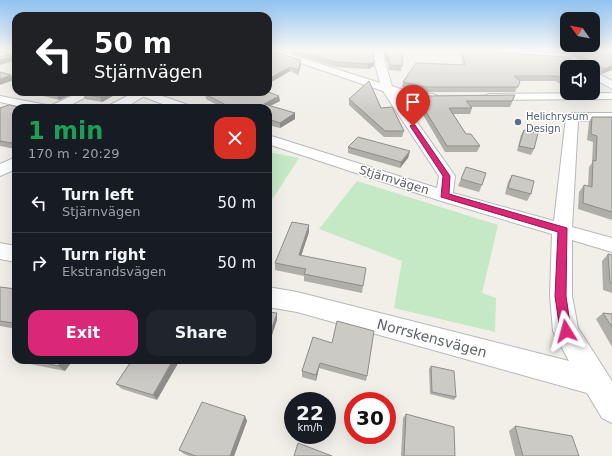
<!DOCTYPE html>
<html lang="en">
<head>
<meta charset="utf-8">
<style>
  :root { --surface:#171b24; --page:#20242c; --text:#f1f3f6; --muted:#9ea1a6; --line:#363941; --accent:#db2777 }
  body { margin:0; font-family:"DejaVu Sans",sans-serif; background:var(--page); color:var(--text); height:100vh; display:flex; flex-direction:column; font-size:15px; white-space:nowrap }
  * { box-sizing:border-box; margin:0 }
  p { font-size:13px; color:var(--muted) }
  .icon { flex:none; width:22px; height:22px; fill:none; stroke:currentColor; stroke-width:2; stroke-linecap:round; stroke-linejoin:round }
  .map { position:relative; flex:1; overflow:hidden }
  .drawer { position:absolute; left:12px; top:104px; width:260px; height:260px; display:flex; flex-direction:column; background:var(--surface); border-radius:12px; box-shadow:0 4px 16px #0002 }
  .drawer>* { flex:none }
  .hud { position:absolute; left:12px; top:12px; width:260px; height:84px; border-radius:12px; box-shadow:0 4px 16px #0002; background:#202124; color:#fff; overflow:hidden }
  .needle { width:26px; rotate:303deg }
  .controls { position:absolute; left:560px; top:12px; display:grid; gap:8px }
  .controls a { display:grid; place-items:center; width:40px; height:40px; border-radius:8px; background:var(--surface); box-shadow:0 4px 16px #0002; font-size:20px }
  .speed { position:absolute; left:284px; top:392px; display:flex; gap:8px; font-size:20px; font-weight:700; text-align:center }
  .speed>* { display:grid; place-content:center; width:52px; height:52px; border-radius:50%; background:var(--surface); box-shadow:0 4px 16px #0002; line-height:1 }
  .speed small { font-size:10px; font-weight:400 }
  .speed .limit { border:6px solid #d22; background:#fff; color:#111 }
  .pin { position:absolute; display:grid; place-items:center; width:34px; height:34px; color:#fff; margin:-41px -17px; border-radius:50% 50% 50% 0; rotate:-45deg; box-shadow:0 0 4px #0007 }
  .pin .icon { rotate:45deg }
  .me { position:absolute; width:44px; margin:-22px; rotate:352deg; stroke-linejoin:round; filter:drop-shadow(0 0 3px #0008) }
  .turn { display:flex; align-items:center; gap:14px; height:84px; padding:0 16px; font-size:18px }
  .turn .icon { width:52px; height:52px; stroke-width:2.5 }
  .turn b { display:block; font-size:28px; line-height:34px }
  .round { display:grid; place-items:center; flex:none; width:42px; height:42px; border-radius:12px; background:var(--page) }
  .headline { display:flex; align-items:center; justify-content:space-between; height:68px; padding:0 16px }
  h1 { font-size:24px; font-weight:600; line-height:30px; color:#1e9e55 }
  .button { display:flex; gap:8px; margin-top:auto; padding:8px 16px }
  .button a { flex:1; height:46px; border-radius:12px; background:var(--accent); color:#fff; font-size:16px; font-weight:600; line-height:46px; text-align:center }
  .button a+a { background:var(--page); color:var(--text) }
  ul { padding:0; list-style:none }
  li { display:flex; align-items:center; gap:12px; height:60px; padding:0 16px; border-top:1px solid var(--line) }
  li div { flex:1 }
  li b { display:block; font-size:15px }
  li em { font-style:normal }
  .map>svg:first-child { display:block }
  .green { fill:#c5e8c5 }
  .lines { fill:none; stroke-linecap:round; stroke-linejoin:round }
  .minor-casing { stroke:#b5b8bc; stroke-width:2 }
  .tertiary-casing { stroke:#b5b8bc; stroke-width:2 }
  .minor { fill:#fff; fill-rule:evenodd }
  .tertiary { fill:#fff; fill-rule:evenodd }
  .wall { fill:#afaea9 }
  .shaded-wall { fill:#8f8d8a }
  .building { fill:#cccac5; stroke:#8f8d8a }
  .route { fill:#db2777; stroke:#8e194d }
  .service-dot { fill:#5c6f8a; stroke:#fff; stroke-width:1.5 }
  .labels { text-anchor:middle; stroke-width:3; stroke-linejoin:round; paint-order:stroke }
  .far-service-label { font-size:10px; fill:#4e5e75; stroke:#fff; text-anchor:start }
  .street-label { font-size:12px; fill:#5f6368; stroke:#fff }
  .near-street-label { font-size:14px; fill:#5f6368; stroke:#fff }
</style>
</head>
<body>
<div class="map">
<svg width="612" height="456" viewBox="0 0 612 456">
  <rect width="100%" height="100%" fill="#f1efe8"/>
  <g class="green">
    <path d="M268 152 299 158 268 206Z"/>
    <path d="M357 181 498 225 482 293 496 298 495 332 394 308 402 261 319 229Z"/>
  </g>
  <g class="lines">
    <defs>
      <g id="minor">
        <path d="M16 50V55L9 58 5 55Z"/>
        <path d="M268 50H277L380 83 374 60 375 50H383L384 60 392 86 409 92 433 94 439 97C433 104 406 98 398 95L455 176 453 193 554 221 566 117 572 113H612V121H578L572 227 612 238V252L572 240V296L578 328 612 381V423L602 418 587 393 297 312 268 307V287L297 292 569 361 553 331 550 296 552 234 438 200 268 144V135L437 188 439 176 383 91 268 52Z"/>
        <path d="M463 50H500L567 54 571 57 567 60 467 53Z"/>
        <path d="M593 71 612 81V89L593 78Z"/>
        <path d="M80 92H95L65 108H50L52 105Z"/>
        <path d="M138 92H151L188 105 190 108H173L139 95Z"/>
        <path d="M612 93V99L489 100 483 97 489 94Z"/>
        <path d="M0 96 47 105 49 108H26L0 102Z"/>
        <path d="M0 243 16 246V262L0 259Z"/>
      </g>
      <g id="tertiary">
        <path d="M135 92H151L125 108H108L110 105Z"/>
        <path d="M16 157V169L0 176V164Z"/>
      </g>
    </defs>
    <use href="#minor" class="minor-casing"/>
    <use href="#tertiary" class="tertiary-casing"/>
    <use href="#minor" class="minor"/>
    <use href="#tertiary" class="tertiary"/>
  </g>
  <g class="wall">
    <path d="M268 50 301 65 298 75 290 71 268 84Z"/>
    <path d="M281 50H374L373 56 374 66 368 69 336 67Z"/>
    <path d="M383 50H403L401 71 389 70 388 61 386 62Z"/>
    <path d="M460 50H468L578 64H585L572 55 569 50H612V70L601 74 594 70 567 67V89L556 81H520L515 92H425L402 87 403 82 463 65Z"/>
    <path d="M518 50H560L559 52Z"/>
    <path d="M16 83V89H15L12 84Z"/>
    <path d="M27 92H77L59 100Z"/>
    <path d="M87 92H120L102 102 85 99 83 94Z"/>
    <path d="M198 92H268L280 101 270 106 295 113V119L280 128 268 125V108H223L206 99 205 94Z"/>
    <path d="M409 92 426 96 515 95 510 107H470L472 108 470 114H453L466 134 480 146 477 152H445L422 113H416L407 97Z"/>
    <path d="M349 99 381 108 404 131 402 137H384L349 105Z"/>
    <path d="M0 108 15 149 0 146Z"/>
    <path d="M592 117H612V220L578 209 579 192 584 185 588 186 589 167 592 163 593 142 587 140 589 122Z"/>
    <path d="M524 130 534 149 531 155 517 151 521 135Z"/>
    <path d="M348 147 410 151 408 158 400 168 348 153Z"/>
    <path d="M512 175 531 194 527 201 505 194 508 182Z"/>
    <path d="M461 179 482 185 479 192 458 186Z"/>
    <path d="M309 232 301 256 363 286 362 293 304 281V276L275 270V263Z"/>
    <path d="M608 254 612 255V293L603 290 602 261Z"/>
    <path d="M0 287 16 289V329L0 326Z"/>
    <path d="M603 313 612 314V347L596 319Z"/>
    <path d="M313 337 367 376 366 381 319 368 316 381 302 377V371Z"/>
    <path d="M25 360H73L65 371 30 364Z"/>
    <path d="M132 360 157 400 122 389 116 384Z"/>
    <path d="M221 360H238L236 364Z"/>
    <path d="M431 366 456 397 454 400 430 394 429 369Z"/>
    <path d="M406 414 455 456H401L403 418Z"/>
    <path d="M245 416 247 421 234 456H189L184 454 179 450Z"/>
    <path d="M515 426 579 456H515L509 431Z"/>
  </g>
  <g class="shaded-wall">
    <path d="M0 50H15L0 53Z"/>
    <path d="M16 55V60L0 65V60Z"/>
    <path d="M389 56 388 61 386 62 387 57Z"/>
    <path d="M301 60V65L298 75V70Z"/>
    <path d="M375 62 374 66 368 69V64Z"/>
    <path d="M612 66V70L601 74 604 69Z"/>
    <path d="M290 67V71L268 84V79Z"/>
    <path d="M11 75 14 80 0 85V79Z"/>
    <path d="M63 92H77L59 100 57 95Z"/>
    <path d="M109 92H120L102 102 100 97Z"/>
    <path d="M279 96 280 101 266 108 264 104Z"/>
    <path d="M295 113V119L280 128V123Z"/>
    <path d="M16 140V149H15L11 143Z"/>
    <path d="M410 151 408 158 400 168 401 162Z"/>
    <path d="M309 225V232L299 262V255Z"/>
    <path d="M277 313V320L268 348V339Z"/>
    <path d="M16 319V326L13 323Z"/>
    <path d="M62 360H73L65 371 58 366Z"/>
    <path d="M173 360H180L157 400 153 395Z"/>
    <path d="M235 360H238L236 364Z"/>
    <path d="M320 363 319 368 316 381V375Z"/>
    <path d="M245 416 247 421 234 456H230Z"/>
  </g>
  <g class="building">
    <path d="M14 50H16V55L0 60V57L15 53Z"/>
    <path d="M268 50 301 60 298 70 290 67 268 79Z"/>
    <path d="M294 50H374L373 56 375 62 368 64 336 62Z"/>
    <path d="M385 50H403L402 66 389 65V56L387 57Z"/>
    <path d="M462 50 567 57 578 64H590V61L574 50H612V66L604 69 595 65 593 73V67H567V83L558 76H514L520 81 518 87H426L403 82 416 63 465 65Z"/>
    <path d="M0 72 11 75 0 79Z"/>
    <path d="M369 81 381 108 392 107 404 131H385L349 99Z"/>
    <path d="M16 83V85L12 84Z"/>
    <path d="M45 92H63L57 95Z"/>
    <path d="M87 92H109L100 97 83 94Z"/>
    <path d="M211 92H268L279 96 264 104 295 113 280 123 268 119V108H230L224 106 226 105 205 94Z"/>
    <path d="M409 92 426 96 515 95 512 101H466L472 108H449L466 134H471L480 146H447L423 107H418Z"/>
    <path d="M9 105 24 108H16V140L11 143 0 141V108Z"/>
    <path d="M592 117H612V212L583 203 584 185 592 187 593 160 596 161 597 136 591 134Z"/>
    <path d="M524 130 538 133 534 149 519 146Z"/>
    <path d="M358 137 410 151 401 162 348 147Z"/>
    <path d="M466 167 486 173 482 185 461 179Z"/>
    <path d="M512 175 534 181 531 194 508 188Z"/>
    <path d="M292 222 309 225 299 255 366 268 363 286 304 274 306 269 275 263Z"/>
    <path d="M608 254 612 255V283H610Z"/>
    <path d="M0 287 16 289V319L13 323 0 321Z"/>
    <path d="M268 312 277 313 268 339Z"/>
    <path d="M603 313 612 314V327Z"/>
    <path d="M337 321 374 331 367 376 320 363 316 375 302 371 313 337 332 343Z"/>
    <path d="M33 360H62L58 366Z"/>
    <path d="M132 360H173L153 395 116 384Z"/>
    <path d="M431 366 454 371 456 397 432 392Z"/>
    <path d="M202 402 245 416 230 456H196L179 450Z"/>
    <path d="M406 414 454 427 455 456H404Z"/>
    <path d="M515 426 572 436 579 456H523Z"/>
    <path d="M298 443 332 456H294Z"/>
  </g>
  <linearGradient id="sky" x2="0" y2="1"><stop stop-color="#8fc3f1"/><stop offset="0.44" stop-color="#f9f8f5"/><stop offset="1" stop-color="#f9f8f5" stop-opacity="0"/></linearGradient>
  <rect width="612" height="114" fill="url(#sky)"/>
  <path class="route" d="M411 125H415L450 176 449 194 567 228 566 296 571 331 570 335 566 336 561 335 560 331 555 296 558 232 441 197 443 176 410 126Z"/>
  <circle class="service-dot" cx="518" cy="122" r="4"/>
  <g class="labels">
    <g class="far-service-label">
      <text x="526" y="120">Helichrysum<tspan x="526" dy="12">Design</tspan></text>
    </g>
    <g class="street-label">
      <text transform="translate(394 180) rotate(17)" y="4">Stjärnvägen</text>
    </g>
    <g class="near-street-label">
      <text transform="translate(432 338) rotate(15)" y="5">Norrskensvägen</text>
    </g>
  </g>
</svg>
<div class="controls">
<a><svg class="needle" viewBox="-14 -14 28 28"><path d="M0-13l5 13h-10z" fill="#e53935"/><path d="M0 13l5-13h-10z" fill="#9ea1a6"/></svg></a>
<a><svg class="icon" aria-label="sound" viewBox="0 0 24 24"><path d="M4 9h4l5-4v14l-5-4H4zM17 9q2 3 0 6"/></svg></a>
</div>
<div class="speed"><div>22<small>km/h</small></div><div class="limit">30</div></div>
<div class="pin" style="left:413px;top:126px;background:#d93025"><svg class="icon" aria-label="arrive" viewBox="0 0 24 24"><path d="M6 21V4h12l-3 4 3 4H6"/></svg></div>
<svg class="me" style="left:566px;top:331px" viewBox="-20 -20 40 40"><path d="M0-17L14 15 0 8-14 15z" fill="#db2777" stroke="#fff" stroke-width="4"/></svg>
<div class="hud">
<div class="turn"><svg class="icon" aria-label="left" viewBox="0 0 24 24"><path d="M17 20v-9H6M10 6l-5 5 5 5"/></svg><div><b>50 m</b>Stjärnvägen</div></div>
</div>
<section class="drawer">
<div class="headline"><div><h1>1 min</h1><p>170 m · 20:29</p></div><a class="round" style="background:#d93025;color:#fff"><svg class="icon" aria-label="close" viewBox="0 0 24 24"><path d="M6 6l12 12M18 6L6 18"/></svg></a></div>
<ul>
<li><svg class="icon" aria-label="left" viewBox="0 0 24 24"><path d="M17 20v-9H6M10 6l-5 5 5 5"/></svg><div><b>Turn left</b><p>Stjärnvägen</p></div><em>50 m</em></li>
<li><svg class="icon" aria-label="right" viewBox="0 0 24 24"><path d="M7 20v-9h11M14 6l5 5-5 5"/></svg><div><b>Turn right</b><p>Ekstrandsvägen</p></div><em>50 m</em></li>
</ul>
<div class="button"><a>Exit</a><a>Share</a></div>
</section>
</div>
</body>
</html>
